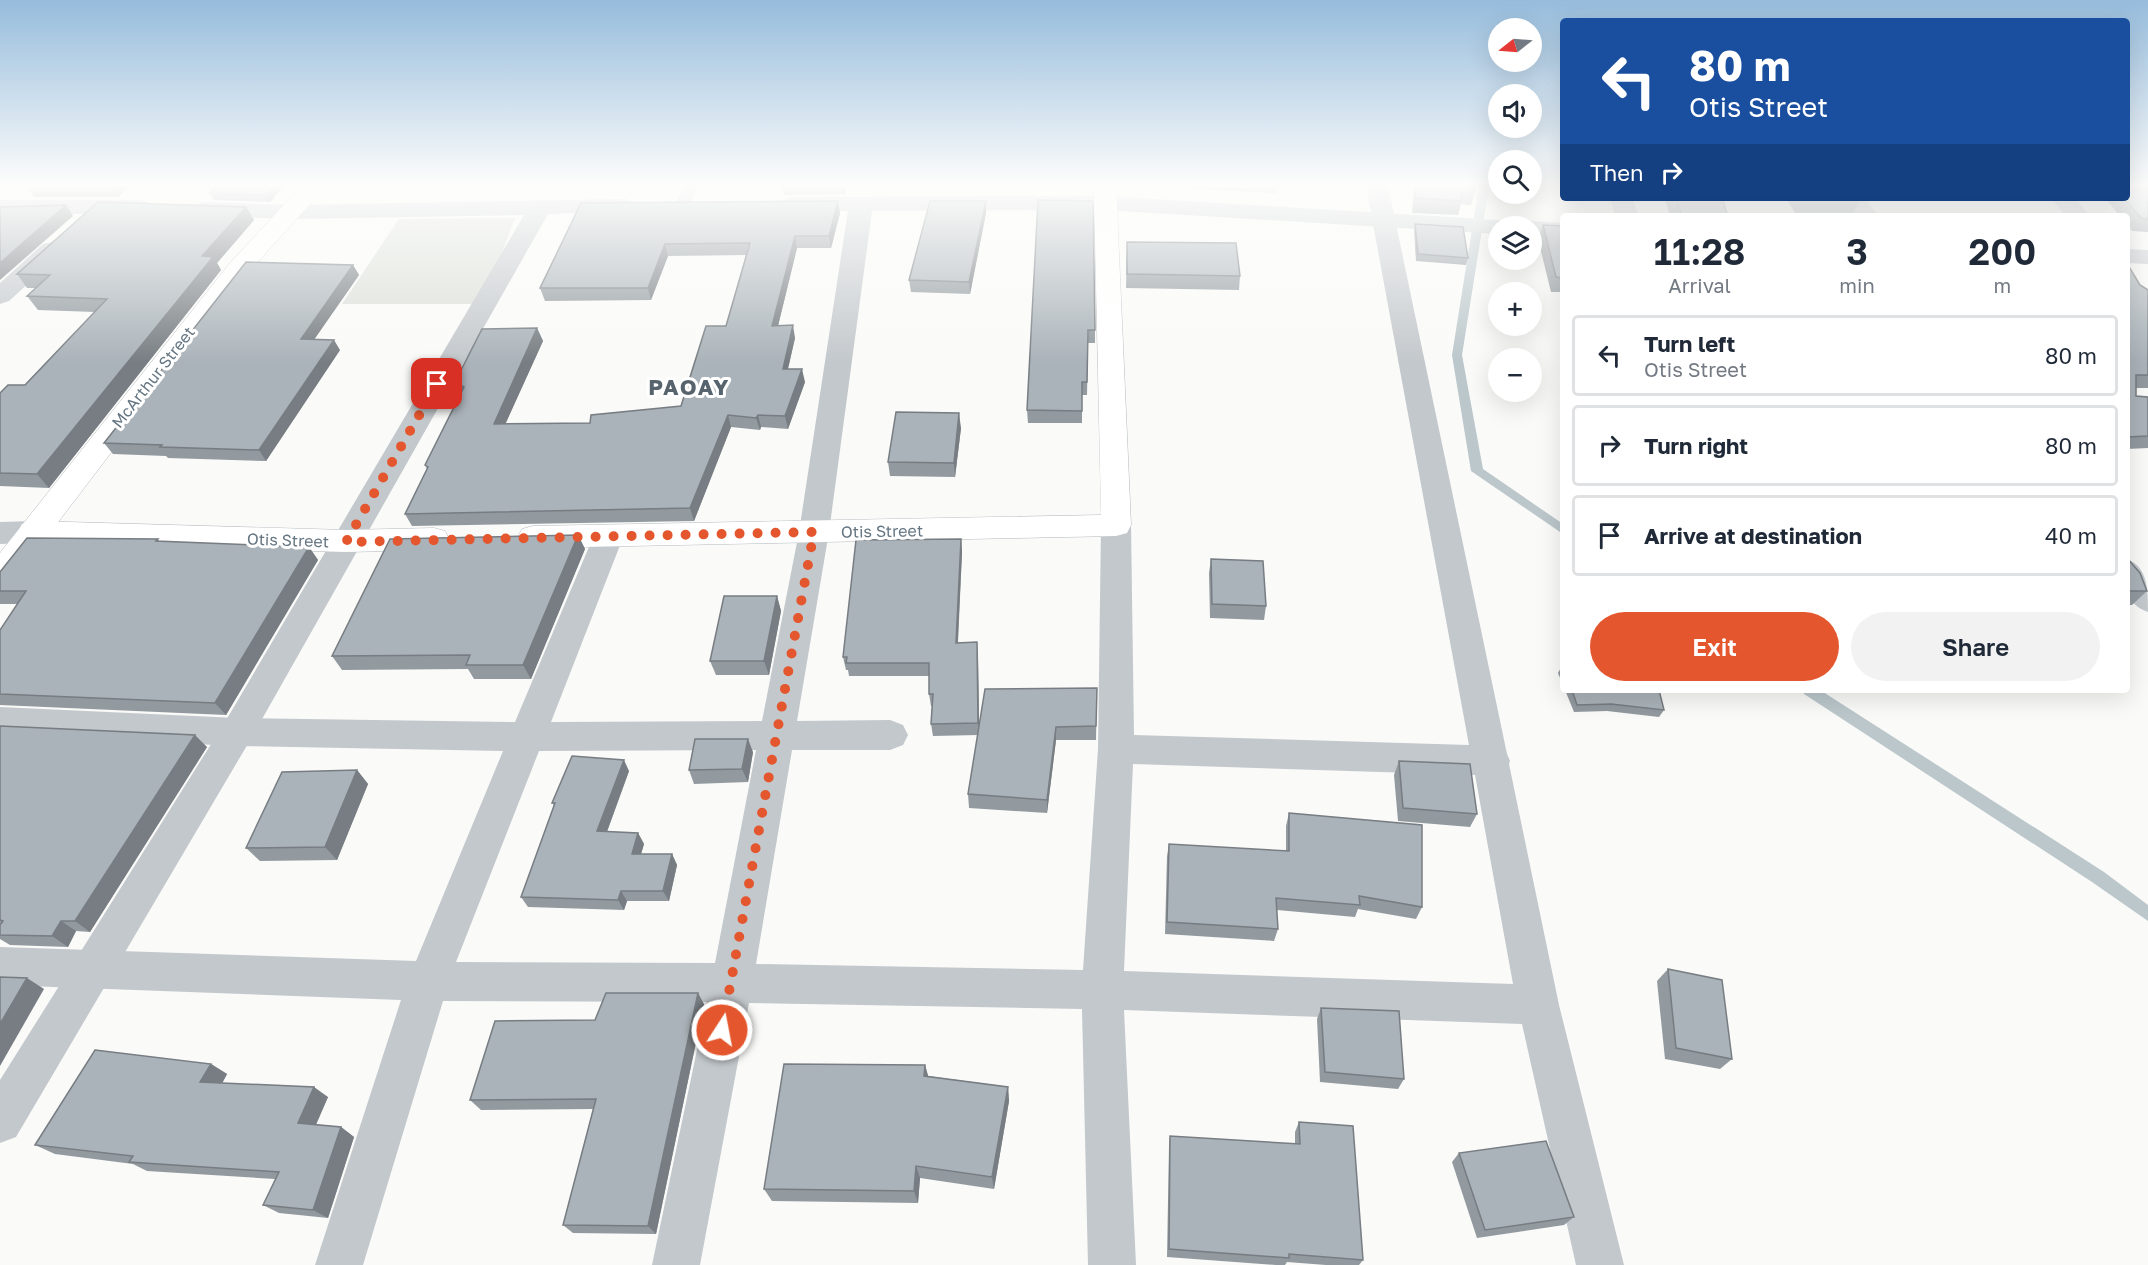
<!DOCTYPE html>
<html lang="en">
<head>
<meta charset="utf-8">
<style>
  :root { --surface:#fff; --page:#f2f2f3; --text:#1f2937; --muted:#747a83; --line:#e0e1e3; --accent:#e4572e }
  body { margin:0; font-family:"Golos Text",sans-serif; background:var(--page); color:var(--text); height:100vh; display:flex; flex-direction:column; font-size:22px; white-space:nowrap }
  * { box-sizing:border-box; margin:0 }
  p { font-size:20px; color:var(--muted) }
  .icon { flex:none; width:33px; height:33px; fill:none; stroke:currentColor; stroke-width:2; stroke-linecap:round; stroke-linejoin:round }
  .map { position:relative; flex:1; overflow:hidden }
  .drawer { position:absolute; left:1560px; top:213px; width:570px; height:480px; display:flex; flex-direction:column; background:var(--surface); border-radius:6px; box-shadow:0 6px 24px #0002 }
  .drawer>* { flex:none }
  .hud { position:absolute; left:1560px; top:18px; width:570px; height:183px; border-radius:6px; box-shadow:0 6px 24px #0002; background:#1a4fa0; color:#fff; overflow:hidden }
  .needle { width:39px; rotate:253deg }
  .tools { position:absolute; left:1488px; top:18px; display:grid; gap:12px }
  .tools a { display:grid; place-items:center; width:54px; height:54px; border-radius:50%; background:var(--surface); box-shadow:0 6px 24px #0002; font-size:30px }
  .pin { position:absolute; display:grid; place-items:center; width:51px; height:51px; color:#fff; margin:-26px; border-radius:12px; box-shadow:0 3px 9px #0006 }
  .me { position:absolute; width:66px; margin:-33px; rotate:11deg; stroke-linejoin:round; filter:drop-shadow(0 0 4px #0008) }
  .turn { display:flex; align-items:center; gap:21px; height:126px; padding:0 30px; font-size:27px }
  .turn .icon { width:78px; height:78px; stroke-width:2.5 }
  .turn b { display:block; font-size:42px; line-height:51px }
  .then { display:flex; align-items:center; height:57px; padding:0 30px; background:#0003; gap:12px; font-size:22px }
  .eta { display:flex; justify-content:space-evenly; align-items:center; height:102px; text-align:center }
  .eta b { font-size:36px; font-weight:600; line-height:42px }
  .action { display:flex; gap:12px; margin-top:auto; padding:12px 30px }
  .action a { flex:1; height:69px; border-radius:36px; background:var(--accent); color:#fff; font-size:24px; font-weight:600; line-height:69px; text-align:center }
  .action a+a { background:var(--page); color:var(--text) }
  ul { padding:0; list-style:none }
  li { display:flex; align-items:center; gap:18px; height:81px; margin:0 12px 9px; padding:0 18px; border:3px solid var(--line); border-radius:6px }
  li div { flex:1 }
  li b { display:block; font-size:22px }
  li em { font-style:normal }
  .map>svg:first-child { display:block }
  .green { fill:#dadfd7 }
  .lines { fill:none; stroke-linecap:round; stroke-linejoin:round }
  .stream { fill:#bbc7cb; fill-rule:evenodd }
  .secondary-casing { stroke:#b3babf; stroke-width:1 }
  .primary-casing { stroke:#b5babe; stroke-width:1 }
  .service { fill:#c3c8cc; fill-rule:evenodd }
  .minor { fill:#c3c8cc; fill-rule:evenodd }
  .tertiary { fill:#c3c8cc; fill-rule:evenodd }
  .secondary { fill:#fff; fill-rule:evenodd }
  .primary { fill:#fff; fill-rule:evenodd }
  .wall { fill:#929a9f }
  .shaded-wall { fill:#777d82 }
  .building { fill:#aab3b9; stroke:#777d82; stroke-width:1.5 }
  .route { stroke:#e4572e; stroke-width:10; stroke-dasharray:0 18 }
  .labels { text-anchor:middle; stroke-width:6; stroke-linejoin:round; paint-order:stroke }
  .street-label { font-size:16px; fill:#657683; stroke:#fff }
  .district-label { font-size:22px; font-weight:bold; letter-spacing:1.5px; fill:#57646e; stroke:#fff }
</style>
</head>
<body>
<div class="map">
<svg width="2148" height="1265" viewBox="0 0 2148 1265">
  <rect width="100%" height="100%" fill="#fafaf8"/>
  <path class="green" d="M515 218 483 304H342L399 219Z"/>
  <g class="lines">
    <g class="stream">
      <path d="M1479 186H1489L1462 355 1483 469 1563 524V534L1471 471 1452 355Z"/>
      <path d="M1802 690H1820L2104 872 2148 905V921L2092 882 1804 694Z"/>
    </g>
    <defs>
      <g id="secondary">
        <path d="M1094 186H1116L1131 525 1127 533 1116 536 533 548 522 545 518 537 522 529 533 526 1101 515Z"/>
        <path d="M33 521 346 530 434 528 445 531 449 539 445 547 434 550 346 552 33 543 22 540 18 532 22 524Z"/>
      </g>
      <path id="primary" d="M302 186H326L248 273 11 584 0 588V553L230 263Z"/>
    </defs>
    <use href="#secondary" class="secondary-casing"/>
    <use href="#primary" class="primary-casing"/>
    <path class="service" d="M684 186H698L690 204 683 208 676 204Z"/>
    <g class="minor">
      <path d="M1366 186H1388L1507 754 1510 761 1509 764 1559 1005 1624 1265H1576L1522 1024 1124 1010 1136 1265H1088L1082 1009 749 1003 700 1265H652L707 1002 443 1001 363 1265H315L401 1000 0 985V947L416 961 503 751 237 746 0 735V707L237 718 515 722 594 535 598 527 609 524 620 527 624 535 551 722 762 721 799 532 849 204 853 199 861 197 869 199 873 204 829 532 797 721 890 720 903 725 908 735 903 745 890 750H792L756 964 1083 970 1098 749 1101 525 1105 517 1116 514 1127 517 1131 525 1134 735 1469 745ZM756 750 715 963 456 962 539 751ZM1133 764 1475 775 1513 984 1124 971Z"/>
      <path d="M1610 198H1632L1639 216H1615Z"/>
      <path d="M1843 198H1865L1878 216H1854Z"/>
      <path d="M2051 198H2075L2090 216H2065Z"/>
      <path d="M52 242 61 244 64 249 61 254 9 301 0 304V283L43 244Z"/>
      <path d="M2127 559C2148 567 2148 590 2148 612 2123 604 2127 582 2127 559Z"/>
    </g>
    <g class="tertiary">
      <path d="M1105 196 1498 220 1506 222 1509 226H1498V234L1105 210 793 211 785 209 781 204 785 199 793 197Z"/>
      <path d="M624 199 632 201 636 206 632 211 548 214 249 742 16 1137 0 1143V1080L225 722 524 215 292 219 205 216 197 214 193 209 197 204 205 202 292 205Z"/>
      <path d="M0 200H139L147 202 151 207 147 212 139 214H0Z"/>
      <path d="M1532 221 1563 223V237L1532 235V226H1521L1524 223Z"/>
      <path d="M2127 249 2148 250V264L2127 263Z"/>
      <path d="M33 521 44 524 48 532 44 540 33 543 0 544V522Z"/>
    </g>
    <use href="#secondary" class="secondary"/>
    <use href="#primary" class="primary"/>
  </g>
  <g class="wall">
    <path d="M26 186H129L118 197H34Z"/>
    <path d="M216 186H284L270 202 214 200 210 193Z"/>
    <path d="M782 186H847L845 194 784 195Z"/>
    <path d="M1194 186H1277L1276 193 1194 189Z"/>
    <path d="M1414 186H1475V191L1471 205 1461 204 1458 215 1412 213Z"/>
    <path d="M2148 186V232L2132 231 2127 224V216H2120L2105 198H2127Z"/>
    <path d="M1665 198H1722L1728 216H1670Z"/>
    <path d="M1786 198H1858L1860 200 1851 216 1795 213Z"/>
    <path d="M1038 200 1095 330V343H1088L1087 395H1082V423H1028L1027 410Z"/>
    <path d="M581 203 840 213 831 248H797L778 326 795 338 788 369 805 382 788 429 761 427 760 430 731 427 694 521 412 526 405 514 427 469 425 465 461 393 455 382 537 328 543 341 505 424 590 423 681 406 726 326 746 255 668 256 651 300 545 301 540 288Z"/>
    <path d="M246 207 254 220 217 263 221 270 49 488 0 486V393L25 385 95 312 38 310 27 296 36 288H27L17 274Z"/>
    <path d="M986 213 970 294 911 292 909 280Z"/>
    <path d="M1415 224 1468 258 1466 265 1416 261 1414 231Z"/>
    <path d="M1543 225 1563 226V292H1551L1538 239Z"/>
    <path d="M1127 242 1240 276 1239 290 1126 288Z"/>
    <path d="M353 265 359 275 314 339 340 350 266 461 168 458 166 456 113 454 104 443Z"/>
    <path d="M2127 265 2140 285 2148 290V388H2136V396L2148 397V448L2127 449Z"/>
    <path d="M961 428 955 477 890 476 888 462Z"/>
    <path d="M578 535 585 549 531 679H474L468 669 342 670 332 656Z"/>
    <path d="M158 539 159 541 309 547 318 560 226 715 0 705V630L18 604H0V572Z"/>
    <path d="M961 539 962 552 958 643 978 655 979 725 1097 688 1096 740H1056L1047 813 969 808 968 794 978 735 933 736 931 724 932 706H931L929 694V676H849L848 670H846L843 657Z"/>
    <path d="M2127 558 2147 591 2132 605H2127Z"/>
    <path d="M1211 559 1266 606 1264 620 1210 618 1209 573Z"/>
    <path d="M777 596 781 611 769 675H716L710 661Z"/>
    <path d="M1562 666H1563V685L1558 673Z"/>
    <path d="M1565 690H1659L1664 710 1659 717 1607 711 1574 712Z"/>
    <path d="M0 726 207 747 90 932 76 931 68 947 10 945 0 939Z"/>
    <path d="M753 752 748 782 694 784 689 770Z"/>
    <path d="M1399 761 1477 814 1470 827 1398 821 1394 775Z"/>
    <path d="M357 770 368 784 337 860 260 861 246 848Z"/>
    <path d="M629 771 607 832 638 833 644 844 641 854H672L677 865 669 901H627L624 910 528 907 521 897 554 805 552 803Z"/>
    <path d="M1289 813 1422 907 1416 919 1358 909 1355 917 1277 910 1278 929 1274 941 1165 934 1167 856 1169 844 1286 851V826Z"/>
    <path d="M1668 969 1732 1059 1720 1069 1665 1059 1657 981Z"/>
    <path d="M704 1004 656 1234 573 1233 563 1225 593 1109 481 1110 470 1100 595 1020Z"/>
    <path d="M1321 1008 1404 1079 1398 1089 1320 1082 1317 1019Z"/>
    <path d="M211 1064 227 1074 222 1083 328 1097 316 1125 341 1127 354 1137 328 1218 279 1213 263 1205 275 1179 147 1171 133 1164 55 1154 35 1145Z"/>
    <path d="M925 1065 928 1076 1008 1087 1009 1101 994 1189 920 1178 918 1203 772 1201 764 1189Z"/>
    <path d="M1299 1122 1363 1260 1359 1265H1326L1287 1262 1285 1265H1276L1167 1257 1169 1145 1170 1136 1295 1144V1132Z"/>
    <path d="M1459 1153 1574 1217 1564 1225 1477 1238 1452 1162Z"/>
  </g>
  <g class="shaded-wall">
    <path d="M110 186H129L118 197Z"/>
    <path d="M273 186H284L270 202 266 195Z"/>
    <path d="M844 186H847L845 194Z"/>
    <path d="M838 201 840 213 831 248 829 236Z"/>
    <path d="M986 201V213L970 294 969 282Z"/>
    <path d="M66 205 73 216 0 280V263Z"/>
    <path d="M246 207 254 220 217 263 221 270 49 488 37 474 202 256Z"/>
    <path d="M795 236 797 248 775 338 772 326Z"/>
    <path d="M665 244 668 256 651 300 648 288Z"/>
    <path d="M353 265 359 275 307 350 301 339Z"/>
    <path d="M793 325 795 338 785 381 783 369Z"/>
    <path d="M537 328 543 341 500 436 494 424Z"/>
    <path d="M334 340 340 350 266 461 259 450Z"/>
    <path d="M802 369 805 382 788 429 785 416Z"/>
    <path d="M959 413 961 428 955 477 954 463Z"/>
    <path d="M728 415 731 427 694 521 690 508Z"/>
    <path d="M758 415 761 427 760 430 756 418Z"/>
    <path d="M578 535 585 549 531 679 523 665Z"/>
    <path d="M961 539 962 552 957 656 956 643Z"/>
    <path d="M309 547 318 560 226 715 215 703Z"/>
    <path d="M777 596 781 611 769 675 764 661Z"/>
    <path d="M977 642 978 655 979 735 978 723Z"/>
    <path d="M1056 727V740L1047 813V800Z"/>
    <path d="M195 735 207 747 90 932 75 921Z"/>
    <path d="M748 739 753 752 748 782 742 769Z"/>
    <path d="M624 760 629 771 603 842 597 831Z"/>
    <path d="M357 770 368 784 337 860 325 847Z"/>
    <path d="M638 833 644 844 638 864 632 854Z"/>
    <path d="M672 854 677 865 669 901 663 891Z"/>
    <path d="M621 891 627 901 624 910 618 900Z"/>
    <path d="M61 921 76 931 68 947 52 936Z"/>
    <path d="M27 978 44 989 0 1066V1024Z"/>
    <path d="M698 993 704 1004 656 1234 648 1226Z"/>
    <path d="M211 1064 227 1074 217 1093 200 1082Z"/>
    <path d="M925 1065 929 1079 924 1076Z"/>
    <path d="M314 1087 328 1097 312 1133 298 1123Z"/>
    <path d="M1008 1087 1009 1101 994 1189 992 1177Z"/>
    <path d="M341 1127 354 1137 328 1218 313 1210Z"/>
    <path d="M916 1166 920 1178 918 1203 914 1191Z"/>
  </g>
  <g class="building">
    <path d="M216 186H273L266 195 210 193Z"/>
    <path d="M1416 186H1475V191L1460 189 1462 201 1415 198Z"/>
    <path d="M2127 186H2148V219L2141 218 2124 198H2127Z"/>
    <path d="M1676 198H1722L1728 216H1682Z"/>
    <path d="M1808 198H1858L1860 200Z"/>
    <path d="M1038 200 1093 201 1095 330H1088L1087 382H1082V411L1027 410Z"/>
    <path d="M838 201 829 236H795L772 326 793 325 783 369H802L785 416 758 415 756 418 728 415 690 508 405 514 428 467 425 465 464 387 455 382 482 329 537 328 494 424 590 423 591 415 681 406 706 326H726L750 243 665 244 648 288H540L581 203Z"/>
    <path d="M930 201H986L969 282 909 280Z"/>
    <path d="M98 202 246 207 202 256 213 257 37 474 0 473V393L8 385H25L107 299 27 296 50 275 17 274Z"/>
    <path d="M66 205 0 263V207Z"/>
    <path d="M1415 224 1463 227 1468 258 1418 254Z"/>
    <path d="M1543 225 1563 226V278L1556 277Z"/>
    <path d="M1127 242 1236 243 1240 276 1127 274Z"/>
    <path d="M246 262 353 265 301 339 334 340 259 450 160 447 162 445 104 443Z"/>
    <path d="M2127 265H2128L2140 285 2148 290V375H2136V396L2148 397V436L2127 437Z"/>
    <path d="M896 412 959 413 954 463 888 462Z"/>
    <path d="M578 535 523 665H466L470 655 332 656 390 539Z"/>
    <path d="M27 538 158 539 156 541 309 547 215 703 0 694V630L26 591H0V572Z"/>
    <path d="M961 539 956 643 977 642 978 723 931 724 933 694H929V663H846L847 657H843L856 540Z"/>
    <path d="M2127 558 2140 573 2147 591H2127Z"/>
    <path d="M1211 559 1263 561 1266 606 1212 604Z"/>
    <path d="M724 596H777L764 661H710Z"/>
    <path d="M1097 688 1096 726 1056 727 1047 800 968 794 985 689Z"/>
    <path d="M1572 690H1659L1664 710 1611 704 1577 705Z"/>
    <path d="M0 726 195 735 75 921H61L52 936 0 935V925L3 921 0 920Z"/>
    <path d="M695 739H748L742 769 689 770Z"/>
    <path d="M572 756 624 760 597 831 638 833 632 854H672L663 891H621L618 900 521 897 555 803H552Z"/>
    <path d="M1399 761 1470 764 1477 814 1403 808Z"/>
    <path d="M357 770 325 847 246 848 282 772Z"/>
    <path d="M1289 813 1422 825V907L1359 896 1360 905 1276 898 1278 929 1167 922 1169 844 1289 851Z"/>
    <path d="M1668 969 1722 980 1732 1059 1676 1048Z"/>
    <path d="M0 977 27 978 0 1024Z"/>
    <path d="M606 993H698L648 1226 563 1225 596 1099 470 1100 495 1021 595 1020Z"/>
    <path d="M1321 1008 1399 1011 1404 1079 1325 1072Z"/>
    <path d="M95 1050 211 1064 200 1082 314 1087 298 1123 341 1127 313 1210 263 1205 279 1172 129 1162 133 1156 35 1145Z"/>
    <path d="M784 1064 925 1065 924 1076 1008 1087 992 1177 916 1166 914 1191 764 1189Z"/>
    <path d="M1299 1122 1353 1126 1363 1260 1289 1254V1258L1169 1249 1170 1136 1300 1144Z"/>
    <path d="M1546 1141 1574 1217 1485 1230 1459 1153Z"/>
  </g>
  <linearGradient id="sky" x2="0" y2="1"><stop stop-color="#96bcdc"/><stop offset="0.51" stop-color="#fdfdfc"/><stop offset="1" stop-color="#fdfdfc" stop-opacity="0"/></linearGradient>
  <rect width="2148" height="363" fill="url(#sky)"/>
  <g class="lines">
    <path class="route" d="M437 384 346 542 814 532 722 1030"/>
  </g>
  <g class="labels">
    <g class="street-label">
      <text transform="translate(153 377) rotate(-52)" y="6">McArthur Street</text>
      <text transform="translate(882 531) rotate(-1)" y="6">Otis Street</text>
      <text transform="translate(288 540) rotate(2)" y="6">Otis Street</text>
    </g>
    <g class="district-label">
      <text x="689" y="395">PAOAY</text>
    </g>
  </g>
</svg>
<div class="tools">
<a><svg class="needle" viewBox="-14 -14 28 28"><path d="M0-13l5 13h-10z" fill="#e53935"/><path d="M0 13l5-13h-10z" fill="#747a83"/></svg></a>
<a><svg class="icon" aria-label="sound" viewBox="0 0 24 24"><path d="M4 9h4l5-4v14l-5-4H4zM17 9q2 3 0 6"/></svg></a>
<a><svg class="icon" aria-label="search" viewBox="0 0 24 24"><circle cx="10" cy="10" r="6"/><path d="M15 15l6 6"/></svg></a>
<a><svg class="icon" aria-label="layers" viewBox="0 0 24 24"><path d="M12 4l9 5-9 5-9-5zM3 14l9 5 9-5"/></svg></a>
<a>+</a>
<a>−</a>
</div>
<div class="pin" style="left:437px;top:384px;background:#d93025"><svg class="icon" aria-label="arrive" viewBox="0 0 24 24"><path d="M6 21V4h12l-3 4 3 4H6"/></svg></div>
<svg class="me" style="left:722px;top:1030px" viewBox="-20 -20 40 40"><circle r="17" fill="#e4572e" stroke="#fff" stroke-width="3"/><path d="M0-11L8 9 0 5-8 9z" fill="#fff"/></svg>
<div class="hud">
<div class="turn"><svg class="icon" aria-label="left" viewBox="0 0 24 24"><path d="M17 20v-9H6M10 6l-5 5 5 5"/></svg><div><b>80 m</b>Otis Street</div></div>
<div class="then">Then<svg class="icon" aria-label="right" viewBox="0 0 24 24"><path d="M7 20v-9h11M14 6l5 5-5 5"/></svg></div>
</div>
<section class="drawer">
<div class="eta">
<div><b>11:28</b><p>Arrival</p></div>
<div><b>3</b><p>min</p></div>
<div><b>200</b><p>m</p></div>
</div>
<ul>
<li><svg class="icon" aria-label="left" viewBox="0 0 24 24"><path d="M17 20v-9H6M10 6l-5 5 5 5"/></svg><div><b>Turn left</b><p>Otis Street</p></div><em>80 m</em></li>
<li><svg class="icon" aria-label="right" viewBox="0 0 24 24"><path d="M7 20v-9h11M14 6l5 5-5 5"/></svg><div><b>Turn right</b></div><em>80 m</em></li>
<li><svg class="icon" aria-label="arrive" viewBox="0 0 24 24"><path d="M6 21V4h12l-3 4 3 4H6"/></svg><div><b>Arrive at destination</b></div><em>40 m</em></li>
</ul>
<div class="action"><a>Exit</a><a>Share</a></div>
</section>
</div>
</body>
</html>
